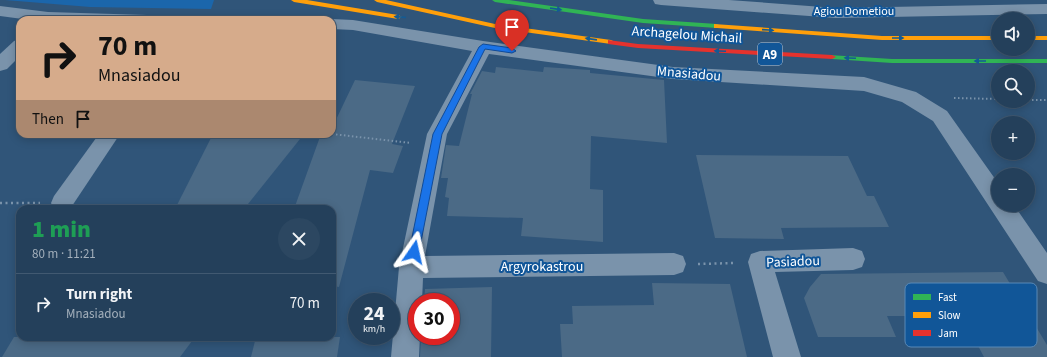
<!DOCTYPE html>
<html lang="en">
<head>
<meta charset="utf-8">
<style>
  :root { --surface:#24405b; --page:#2c4761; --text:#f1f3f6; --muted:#a3afbb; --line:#415971 }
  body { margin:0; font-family:"Source Sans 3",sans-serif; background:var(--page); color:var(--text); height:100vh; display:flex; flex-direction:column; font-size:15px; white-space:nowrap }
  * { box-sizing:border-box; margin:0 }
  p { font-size:13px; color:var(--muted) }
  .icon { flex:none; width:22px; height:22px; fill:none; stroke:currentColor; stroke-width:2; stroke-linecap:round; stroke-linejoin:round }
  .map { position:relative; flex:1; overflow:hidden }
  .sheet { position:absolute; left:16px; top:205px; width:320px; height:136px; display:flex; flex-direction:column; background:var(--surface); border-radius:12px; box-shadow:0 2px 10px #0003,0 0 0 1px var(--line) }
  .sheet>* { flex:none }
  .hud { position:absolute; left:16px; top:16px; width:320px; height:122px; border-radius:12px; box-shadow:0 2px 10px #0003,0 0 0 1px var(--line); background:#d6ab8b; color:#111; overflow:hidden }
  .controls { position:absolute; left:991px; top:12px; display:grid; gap:8px }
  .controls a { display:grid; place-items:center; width:44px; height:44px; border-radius:50%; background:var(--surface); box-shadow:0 2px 10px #0003,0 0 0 1px var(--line); font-size:20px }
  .speed { position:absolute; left:348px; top:293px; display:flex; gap:8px; font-size:20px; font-weight:700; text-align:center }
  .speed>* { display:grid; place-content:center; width:52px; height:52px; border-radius:50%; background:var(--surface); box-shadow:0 2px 10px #0003,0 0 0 1px var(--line); line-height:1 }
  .speed small { font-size:10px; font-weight:400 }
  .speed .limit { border:6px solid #d22; background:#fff; color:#111 }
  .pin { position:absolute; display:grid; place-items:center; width:34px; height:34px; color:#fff; margin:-41px -17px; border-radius:50% 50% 50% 0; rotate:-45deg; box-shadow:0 0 4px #0007 }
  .pin .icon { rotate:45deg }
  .me { position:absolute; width:44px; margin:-22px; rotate:11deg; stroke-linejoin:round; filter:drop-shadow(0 0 3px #0008) }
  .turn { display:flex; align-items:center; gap:14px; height:84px; padding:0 16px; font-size:18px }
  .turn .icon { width:52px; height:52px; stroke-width:2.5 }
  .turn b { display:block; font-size:28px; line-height:34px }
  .then { display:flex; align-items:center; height:38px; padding:0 16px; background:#0003; gap:8px; font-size:15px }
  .round { display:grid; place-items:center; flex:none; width:42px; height:42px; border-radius:21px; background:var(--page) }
  .overview { display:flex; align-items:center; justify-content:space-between; height:68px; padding:0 16px }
  h1 { font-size:24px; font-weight:800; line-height:30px; color:#1e9e55 }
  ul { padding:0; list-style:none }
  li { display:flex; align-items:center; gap:12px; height:60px; padding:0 16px; border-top:1px solid var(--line) }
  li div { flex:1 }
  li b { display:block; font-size:15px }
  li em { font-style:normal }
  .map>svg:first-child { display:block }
  .green { fill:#1b66ab }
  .building { fill:#4b6a86 }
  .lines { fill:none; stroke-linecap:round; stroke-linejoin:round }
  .path-far1 { stroke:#7a93ab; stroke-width:2; stroke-dasharray:1.5 2.5; stroke-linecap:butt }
  .path { stroke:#7a93ab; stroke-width:2.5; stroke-dasharray:2 3.5; stroke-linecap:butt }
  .street { fill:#7a93ab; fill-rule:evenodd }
  .fast { fill:#30b455; fill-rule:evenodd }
  .slow { fill:#ff9f0a; fill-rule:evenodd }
  .jam { fill:#e5322d; fill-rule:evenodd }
  .oneway { fill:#135b95 }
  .route { fill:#1a73e8; stroke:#114b97 }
  .labels { text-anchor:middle; stroke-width:4; stroke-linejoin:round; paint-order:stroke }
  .far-street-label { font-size:12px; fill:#fff; stroke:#115698 }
  .shield { fill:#115698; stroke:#b8cce0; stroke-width:1 }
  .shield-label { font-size:13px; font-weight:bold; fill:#fff }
  .street-label { font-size:14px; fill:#fff; stroke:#115698 }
  .key { fill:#115698; stroke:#5889b7; stroke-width:1 }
  .key-label { font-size:11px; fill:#fff }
</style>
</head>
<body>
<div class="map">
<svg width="1047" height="357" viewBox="0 0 1047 357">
  <rect width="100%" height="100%" fill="#305579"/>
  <path class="green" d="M5 0H214L211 9 90 7Z"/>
  <g class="building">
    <path d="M496 67 543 72 544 67 590 70V73L664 80 667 143 591 136 590 189 603 190V242L521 236 523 218 447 216 449 198 445 197 448 178H441L446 145 459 146 472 94H470L482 71 495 73Z"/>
    <path d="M355 80 415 86 392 144 403 146 393 173 370 170 339 287 332 286V209H294L321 134H332V128Z"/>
    <path d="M213 134H304L244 209H175Z"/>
    <path d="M696 155 848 156 867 196H874L889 227 781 228 784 239 715 238Z"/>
    <path d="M1003 272 1047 345V357H984L962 316H887L896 337H818L804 298 810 287 821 274Z"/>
    <path d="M652 283 730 284 747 357H562L560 324H573L572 306 654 305Z"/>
    <path d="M492 287 491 357H420L421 336H451V302H424L425 289Z"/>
    <path d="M14 337H195L180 357H2Z"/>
    <path d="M256 337H340L337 357H251Z"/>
  </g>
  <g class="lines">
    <g class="path-far1">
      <path d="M954 98 998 99"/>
      <path d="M1028 100H1047"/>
      <path d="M332 134 411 143"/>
    </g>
    <g class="path">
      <path d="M0 203H40"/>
      <path d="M698 264 735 263"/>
    </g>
    <g class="street">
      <path d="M653 0H729L836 8 1047 4V14L836 18 661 5 655 4Z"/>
      <path d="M0 6 48 12 147 15 153 16 156 20H30L0 16Z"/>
      <path d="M332 19 353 20 483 41 673 67 864 77 909 90 916 92 947 111 998 183V205H1014L1047 253V284L1038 281 933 121 902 102 864 91 673 79 489 54 447 134 425 256 674 253 683 256 686 264 683 272 674 275 423 278 422 302H417V336H420L419 357H391L399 267 427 134 472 51 353 30 332 29V20H327Z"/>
      <path d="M20 39V56L7 69 0 71V54L14 41Z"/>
      <path d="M99 134H120L70 209H54L51 203 54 196Z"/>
      <path d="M853 248 862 251 865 259 862 267 853 270 775 272 801 357H773L748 262 751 254 760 251Z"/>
    </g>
    <g class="fast">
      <path d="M492 0H509L643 19 717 24 721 26 717 28 643 23 495 2Z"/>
      <path d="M829 55 892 59H1047V63H892L832 59 828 57Z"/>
    </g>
    <g class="slow">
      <path d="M291 0H307L398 15 402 17 398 19 294 2Z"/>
      <path d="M374 0H386L495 24 611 40 615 42 611 44 495 28 377 2Z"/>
      <path d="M714 24 882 36H998V40H882L717 28H714Z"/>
      <rect x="1028" y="36" width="19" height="4"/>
    </g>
    <path class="jam" d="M608 40 638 44 832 55 836 57 832 59 638 48 608 44Z"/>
  </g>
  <defs><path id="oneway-solid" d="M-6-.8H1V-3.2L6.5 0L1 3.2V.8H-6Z"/></defs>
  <g class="oneway">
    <use href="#oneway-solid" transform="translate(556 9) rotate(8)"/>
    <use href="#oneway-solid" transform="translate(400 17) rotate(-175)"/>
    <use href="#oneway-solid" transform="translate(768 30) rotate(4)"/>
    <use href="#oneway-solid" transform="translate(898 38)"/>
    <use href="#oneway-solid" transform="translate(591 39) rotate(-172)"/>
    <use href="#oneway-solid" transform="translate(720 51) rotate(-177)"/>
    <use href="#oneway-solid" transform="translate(850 58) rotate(-177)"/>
    <use href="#oneway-solid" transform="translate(980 61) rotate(180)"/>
  </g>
  <path class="route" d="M483 44 512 48 516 51 512 53 485 49 442 134 419 252 414 256 409 252 433 134 479 47Z"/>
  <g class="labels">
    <g class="far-street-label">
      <text x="854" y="15">Agiou Dometiou</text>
    </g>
    <rect class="shield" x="758" y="43" width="24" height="22" rx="3"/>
    <g class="shield-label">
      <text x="770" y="59">A9</text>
    </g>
    <g class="street-label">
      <text transform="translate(687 34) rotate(4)" y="5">Archagelou Michail</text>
      <text transform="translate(689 73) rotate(5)" y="5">Mnasiadou</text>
      <text transform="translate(793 261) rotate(-2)" y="5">Pasiadou</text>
      <text x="542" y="271">Argyrokastrou</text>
    </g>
  </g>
  <rect x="905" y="283" width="132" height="64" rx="6" class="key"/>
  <rect x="913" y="294" width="18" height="6" fill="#30b455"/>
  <rect x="913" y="312" width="18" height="6" fill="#ff9f0a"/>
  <rect x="913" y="330" width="18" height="6" fill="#e5322d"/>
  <g class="key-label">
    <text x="938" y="301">Fast</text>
    <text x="938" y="319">Slow</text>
    <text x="938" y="337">Jam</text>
  </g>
</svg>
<div class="controls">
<a><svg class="icon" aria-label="sound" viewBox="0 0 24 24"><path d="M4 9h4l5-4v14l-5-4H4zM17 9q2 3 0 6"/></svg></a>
<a><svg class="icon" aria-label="search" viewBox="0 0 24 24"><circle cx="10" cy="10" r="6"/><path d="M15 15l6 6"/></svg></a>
<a>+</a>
<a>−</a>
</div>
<div class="speed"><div>24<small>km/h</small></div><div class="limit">30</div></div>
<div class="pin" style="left:512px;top:51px;background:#d93025"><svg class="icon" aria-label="arrive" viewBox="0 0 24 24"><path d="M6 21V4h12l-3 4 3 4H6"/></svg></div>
<svg class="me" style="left:414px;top:252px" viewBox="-20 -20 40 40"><path d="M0-17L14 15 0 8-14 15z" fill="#1a73e8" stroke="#fff" stroke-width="4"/></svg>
<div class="hud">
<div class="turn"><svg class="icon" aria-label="right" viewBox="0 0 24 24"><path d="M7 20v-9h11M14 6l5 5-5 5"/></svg><div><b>70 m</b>Mnasiadou</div></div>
<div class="then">Then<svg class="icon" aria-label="arrive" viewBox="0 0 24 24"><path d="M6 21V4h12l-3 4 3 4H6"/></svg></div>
</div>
<section class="sheet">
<div class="overview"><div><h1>1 min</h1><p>80 m · 11:21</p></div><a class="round"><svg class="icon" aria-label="close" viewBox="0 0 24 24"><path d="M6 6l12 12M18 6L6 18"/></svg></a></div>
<ul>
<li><svg class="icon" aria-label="right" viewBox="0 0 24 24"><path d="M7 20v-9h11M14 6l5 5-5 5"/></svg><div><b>Turn right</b><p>Mnasiadou</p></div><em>70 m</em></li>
</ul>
</section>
</div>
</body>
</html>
